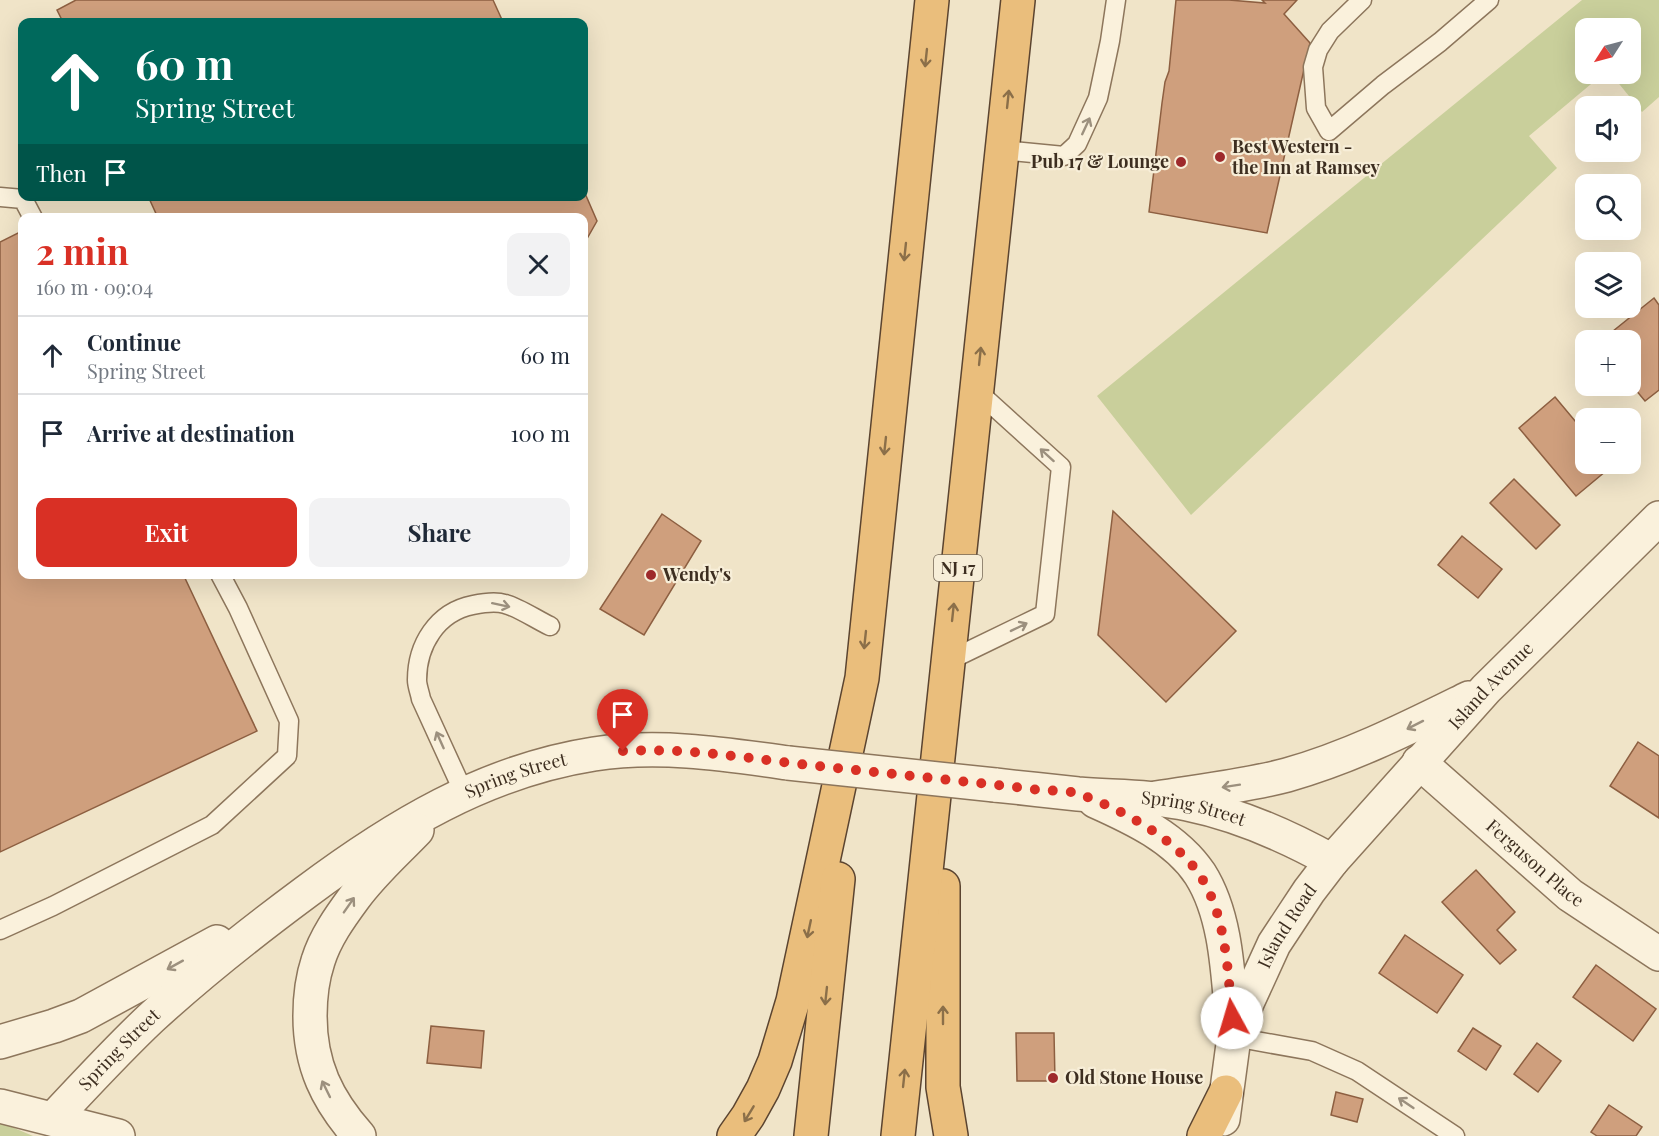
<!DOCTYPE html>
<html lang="en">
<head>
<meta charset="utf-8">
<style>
  :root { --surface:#fff; --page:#f2f2f3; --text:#1f2937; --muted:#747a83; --line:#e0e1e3; --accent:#d93025 }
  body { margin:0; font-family:"Playfair Display",serif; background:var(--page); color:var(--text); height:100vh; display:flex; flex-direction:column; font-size:22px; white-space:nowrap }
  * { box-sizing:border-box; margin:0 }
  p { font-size:20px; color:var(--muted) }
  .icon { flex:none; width:33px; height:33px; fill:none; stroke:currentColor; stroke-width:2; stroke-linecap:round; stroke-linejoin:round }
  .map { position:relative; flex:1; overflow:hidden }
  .drawer { position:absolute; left:18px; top:213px; width:570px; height:366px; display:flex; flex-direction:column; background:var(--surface); border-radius:12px; box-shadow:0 6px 24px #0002 }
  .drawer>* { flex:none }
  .guide { position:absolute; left:18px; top:18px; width:570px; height:183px; border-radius:12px; box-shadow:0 6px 24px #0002; background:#00695c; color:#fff; overflow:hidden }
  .needle { width:39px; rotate:234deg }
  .fabs { position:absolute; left:1575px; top:18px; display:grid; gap:12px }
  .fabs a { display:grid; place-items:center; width:66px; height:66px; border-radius:12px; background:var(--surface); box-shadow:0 6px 24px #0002; font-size:30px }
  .pin { position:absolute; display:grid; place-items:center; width:51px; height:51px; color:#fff; margin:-62px -26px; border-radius:50% 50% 50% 0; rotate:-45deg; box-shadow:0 0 6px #0007 }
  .pin .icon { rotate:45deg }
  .me { position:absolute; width:66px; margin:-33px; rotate:354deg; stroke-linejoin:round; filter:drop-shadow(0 0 4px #0008) }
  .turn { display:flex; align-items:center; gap:21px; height:126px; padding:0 18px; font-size:27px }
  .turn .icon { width:78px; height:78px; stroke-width:2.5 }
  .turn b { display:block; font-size:42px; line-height:51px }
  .then { display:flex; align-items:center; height:57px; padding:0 18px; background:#0003; gap:12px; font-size:22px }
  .round { display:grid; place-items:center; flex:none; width:63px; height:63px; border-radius:12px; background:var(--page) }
  .head { display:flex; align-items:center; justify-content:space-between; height:102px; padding:0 18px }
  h1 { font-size:36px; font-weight:700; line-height:45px; color:var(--accent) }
  .primary-button { display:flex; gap:12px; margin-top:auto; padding:12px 18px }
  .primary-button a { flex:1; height:69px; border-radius:12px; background:var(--accent); color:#fff; font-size:24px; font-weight:700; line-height:69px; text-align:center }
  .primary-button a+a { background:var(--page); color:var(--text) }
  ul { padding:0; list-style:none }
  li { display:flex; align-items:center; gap:18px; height:78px; padding:0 18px; border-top:2px solid var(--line) }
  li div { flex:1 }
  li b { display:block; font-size:22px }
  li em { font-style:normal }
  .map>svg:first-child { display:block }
  .green { fill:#c9cf9b }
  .building { fill:#cf9f7d; stroke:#8d5f41; stroke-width:1.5 }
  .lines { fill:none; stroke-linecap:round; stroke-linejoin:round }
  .service-casing { stroke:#8d765c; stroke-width:21 }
  .minor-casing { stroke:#8d765c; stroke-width:36 }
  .tertiary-casing { stroke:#8d765c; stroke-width:36 }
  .trunk-casing { stroke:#5b4430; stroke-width:36 }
  .service { stroke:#faf1dc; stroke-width:18 }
  .minor { stroke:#faf1dc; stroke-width:33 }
  .tertiary { stroke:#faf1dc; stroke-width:33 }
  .trunk { stroke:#eabe7c; stroke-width:33 }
  .tertiary-bridge-casing { stroke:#8d765c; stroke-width:36; stroke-linecap:butt }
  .tertiary-bridge { stroke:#faf1dc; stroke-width:33 }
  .oneway { stroke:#8b6f49 }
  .oneway2 { stroke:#9c907e }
  .route { stroke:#d93025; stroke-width:10; stroke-dasharray:0 18 }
  .poi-dot { fill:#9e2a2b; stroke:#f7eed8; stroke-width:2 }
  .labels { text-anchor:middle; stroke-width:4.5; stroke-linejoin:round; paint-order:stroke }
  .shield { fill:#f7eed8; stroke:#756857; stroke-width:1.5 }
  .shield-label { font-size:16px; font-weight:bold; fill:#3d2e20 }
  .poi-label { font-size:18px; font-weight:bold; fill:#3d2e20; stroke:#f7eed8; text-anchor:start }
  .street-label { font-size:18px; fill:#3d2e20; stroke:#f7eed8 }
</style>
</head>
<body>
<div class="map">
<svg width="1659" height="1136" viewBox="0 0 1659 1136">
  <rect width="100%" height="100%" fill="#f0e4c8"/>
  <g class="green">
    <path d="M1582 0H1659V97L1642 112 1611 74H1630V28H1586V74H1603L1529 136 1557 168 1191 515 1097 396Z"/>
    <path d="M0 1122 33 1136H0Z"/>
  </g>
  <g class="building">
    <path d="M76 0H493L503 22H63L57 10Z"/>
    <path d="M1176 0H1229L1265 3 1262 0H1297L1284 14 1310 43 1267 233 1149 212 1162 103 1165 82 1169 71Z"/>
    <path d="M584 191 597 221 584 244V218H158L148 196H584Z"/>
    <path d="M20 232 22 238V574H183L257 731 0 852V242Z"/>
    <path d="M1654 298 1659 305V390L1645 401 1630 383V340H1602Z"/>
    <path d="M1555 397 1586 434V464H1610L1612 466 1576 496 1519 428Z"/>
    <path d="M1514 479 1560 525 1536 549 1490 503Z"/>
    <path d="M1113 511 1236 631 1166 702 1098 635Z"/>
    <path d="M662 514 701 541 644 635 600 609Z"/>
    <path d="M1462 536 1502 569 1478 598 1438 565Z"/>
    <path d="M1638 742 1659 756V818L1610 786Z"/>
    <path d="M1476 870 1515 912 1497 930 1516 950 1500 964 1442 902Z"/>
    <path d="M1405 935 1463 975 1437 1013 1379 973Z"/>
    <path d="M1596 965 1656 1009 1633 1041 1573 997Z"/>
    <path d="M431 1026 484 1031 481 1068 427 1063Z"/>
    <path d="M1473 1028 1501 1046 1486 1070 1458 1051Z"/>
    <path d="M1016 1033H1054L1055 1081H1017Z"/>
    <path d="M1537 1043 1561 1061 1538 1092 1514 1074Z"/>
    <path d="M1336 1092 1363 1099 1357 1122 1331 1115Z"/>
    <path d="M1609 1105 1642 1127 1636 1136H1597L1591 1132Z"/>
  </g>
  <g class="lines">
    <defs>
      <g id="service">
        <path d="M1362 0 1330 31 1318 50 1313 67 1316 108 1329 131 1383 85 1440 42 1489 0"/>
        <path d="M1002 150 1064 156 1077 144 1098 98 1110 41 1116 0"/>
        <path d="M0 197 23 199 33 218"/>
        <path d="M948 661 1045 614 1061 467 977 391"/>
        <path d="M464 793 421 699C420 693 417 686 417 680 417 645 437 612 473 605 483 603 495 601 505 604 518 607 537 620 550 626"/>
        <path d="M0 930 53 906 212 825 287 756 289 721 238 608 220 574"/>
        <path d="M1234 1037 1312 1051 1357 1071 1455 1136"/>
      </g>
      <g id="minor">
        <path id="s1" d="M1419 762 1570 895 1659 954"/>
      </g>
      <g id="tertiary">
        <path id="s2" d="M995 785C1023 788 1050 791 1078 794 1114 797 1151 796 1187 804 1236 814 1289 837 1332 861"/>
        <path d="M1156 798C1200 791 1245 786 1287 775 1351 757 1410 727 1469 698"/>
        <path d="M1095 801C1133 818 1176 838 1200 874 1228 918 1228 981 1233 1031"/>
        <path d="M0 1042 54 1026 81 1016 217 942"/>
        <path d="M0 1106 118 1136"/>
        <path id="s3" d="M53 1119C85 1085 117 1050 151 1018 200 973 252 932 306 892 393 827 485 771 594 754 659 744 724 754 788 763"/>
        <path id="s4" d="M1223 1119 1234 1037 1247 1003 1274 944 1309 891 1332 861 1486 689 1659 518"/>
        <path d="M359 1136C327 1100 310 1065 310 1016 310 997 312 979 318 961 325 938 340 917 354 898 372 873 396 852 417 830"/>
      </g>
      <g id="trunk">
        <path d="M943 886V1087L951 1136"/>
        <path d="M734 1136 748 1116 763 1089 775 1061 793 1001 862 678 932 0"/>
        <path d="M811 1136 838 879"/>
        <path d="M898 1136 1018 0"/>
        <path d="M1204 1136 1226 1092"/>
      </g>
    </defs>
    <use href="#service" class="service-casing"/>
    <use href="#minor" class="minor-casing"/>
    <use href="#tertiary" class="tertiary-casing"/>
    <use href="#trunk" class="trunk-casing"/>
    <use href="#service" class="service"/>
    <use href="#minor" class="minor"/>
    <use href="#tertiary" class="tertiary"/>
    <use href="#trunk" class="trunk"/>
    <defs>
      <path id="tertiary-bridge" d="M788 763 995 785"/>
    </defs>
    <use href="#tertiary-bridge" class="tertiary-bridge-casing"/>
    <use href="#tertiary-bridge" class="tertiary-bridge"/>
  </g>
  <defs><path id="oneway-shaft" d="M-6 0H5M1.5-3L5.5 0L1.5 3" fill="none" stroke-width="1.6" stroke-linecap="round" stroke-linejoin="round" transform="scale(1.5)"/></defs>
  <g class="oneway">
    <use href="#oneway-shaft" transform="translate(926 58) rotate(96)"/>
    <use href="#oneway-shaft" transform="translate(1008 99) rotate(-84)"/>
    <use href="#oneway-shaft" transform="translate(905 252) rotate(96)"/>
    <use href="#oneway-shaft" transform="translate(980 356) rotate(-84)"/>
    <use href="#oneway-shaft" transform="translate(885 446) rotate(96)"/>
    <use href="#oneway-shaft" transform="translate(953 612) rotate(-84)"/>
    <use href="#oneway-shaft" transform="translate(865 640) rotate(96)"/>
    <use href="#oneway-shaft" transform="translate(809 929) rotate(102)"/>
    <use href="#oneway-shaft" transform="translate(826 996) rotate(96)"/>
    <use href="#oneway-shaft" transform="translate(943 1015) rotate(-90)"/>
    <use href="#oneway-shaft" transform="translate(904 1078) rotate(-84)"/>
    <use href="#oneway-shaft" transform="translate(749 1114) rotate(121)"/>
  </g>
  <g class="oneway2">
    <use href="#oneway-shaft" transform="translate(1086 126) rotate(-65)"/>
    <use href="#oneway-shaft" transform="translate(1047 455) rotate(-138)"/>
    <use href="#oneway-shaft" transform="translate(501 605) rotate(12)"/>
    <use href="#oneway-shaft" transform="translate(1019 627) rotate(-26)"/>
    <use href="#oneway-shaft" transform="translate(1415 725) rotate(153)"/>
    <use href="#oneway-shaft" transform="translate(440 740) rotate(-114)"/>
    <use href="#oneway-shaft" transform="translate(1231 786) rotate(171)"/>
    <use href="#oneway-shaft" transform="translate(349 905) rotate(-55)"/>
    <use href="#oneway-shaft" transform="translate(175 965) rotate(151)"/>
    <use href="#oneway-shaft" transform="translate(326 1089) rotate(-116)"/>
    <use href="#oneway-shaft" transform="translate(1406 1103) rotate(-146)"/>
  </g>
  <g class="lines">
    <path class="route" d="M623 751C682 748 733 756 790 763 843 769 896 774 949 780 979 783 1009 786 1039 790 1052 791 1067 790 1079 794 1121 809 1173 837 1199 874 1226 913 1228 972 1232 1018"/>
  </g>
  <g class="poi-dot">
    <circle cx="1220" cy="157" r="6"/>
    <circle cx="1181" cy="162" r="6"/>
    <circle cx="651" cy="575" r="6"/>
    <circle cx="1053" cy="1078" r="6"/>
  </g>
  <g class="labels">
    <rect class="shield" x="934" y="555" width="48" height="26" rx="4.5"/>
    <g class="shield-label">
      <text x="958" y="574">NJ 17</text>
    </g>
    <g class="poi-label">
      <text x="1232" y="153">Best Western -<tspan x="1232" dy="21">the Inn at Ramsey</tspan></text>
      <text x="1169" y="168" text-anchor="end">Pub 17 &amp; Lounge</text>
      <text x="663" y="581">Wendy's</text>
      <text x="1065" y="1084">Old Stone House</text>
    </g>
    <g class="street-label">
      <text dy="6" stroke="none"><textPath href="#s4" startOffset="522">Island Avenue</textPath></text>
      <text dy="6" stroke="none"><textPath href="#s3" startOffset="582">Spring Street</textPath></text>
      <text dy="6" stroke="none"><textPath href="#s2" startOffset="200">Spring Street</textPath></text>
      <text dy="6" stroke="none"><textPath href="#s1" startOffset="154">Ferguson Place</textPath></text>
      <text dy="6" stroke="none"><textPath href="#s4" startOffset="206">Island Road</textPath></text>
      <text dy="6" stroke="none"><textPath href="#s3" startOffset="96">Spring Street</textPath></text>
    </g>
  </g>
</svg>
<div class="fabs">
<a><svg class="needle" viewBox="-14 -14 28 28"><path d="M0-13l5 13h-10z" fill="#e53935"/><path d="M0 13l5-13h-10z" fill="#747a83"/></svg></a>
<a><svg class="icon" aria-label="sound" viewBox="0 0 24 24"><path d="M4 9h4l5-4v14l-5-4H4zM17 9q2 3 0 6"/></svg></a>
<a><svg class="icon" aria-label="search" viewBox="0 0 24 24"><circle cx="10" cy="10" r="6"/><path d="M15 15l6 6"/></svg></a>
<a><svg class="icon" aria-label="layers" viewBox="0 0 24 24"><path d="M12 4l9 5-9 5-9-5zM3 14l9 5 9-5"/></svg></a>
<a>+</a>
<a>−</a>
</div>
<div class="pin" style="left:623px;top:751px;background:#d93025"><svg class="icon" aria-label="arrive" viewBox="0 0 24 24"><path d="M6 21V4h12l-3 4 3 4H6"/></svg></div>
<svg class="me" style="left:1232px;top:1018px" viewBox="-20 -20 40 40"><circle r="19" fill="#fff"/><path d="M0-13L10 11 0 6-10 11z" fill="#d93025"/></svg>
<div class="guide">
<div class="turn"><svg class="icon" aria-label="ahead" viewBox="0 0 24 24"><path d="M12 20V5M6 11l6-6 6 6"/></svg><div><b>60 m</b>Spring Street</div></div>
<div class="then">Then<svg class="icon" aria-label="arrive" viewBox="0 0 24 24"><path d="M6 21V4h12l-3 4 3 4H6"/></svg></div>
</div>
<section class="drawer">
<div class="head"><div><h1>2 min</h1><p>160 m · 09:04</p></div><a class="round"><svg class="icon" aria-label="close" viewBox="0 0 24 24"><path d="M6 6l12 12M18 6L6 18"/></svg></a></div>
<ul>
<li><svg class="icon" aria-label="ahead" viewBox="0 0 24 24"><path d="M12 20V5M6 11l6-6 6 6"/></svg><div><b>Continue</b><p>Spring Street</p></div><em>60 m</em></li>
<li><svg class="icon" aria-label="arrive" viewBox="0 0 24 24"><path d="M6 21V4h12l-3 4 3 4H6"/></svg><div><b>Arrive at destination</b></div><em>100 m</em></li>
</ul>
<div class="primary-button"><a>Exit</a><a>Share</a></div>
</section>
</div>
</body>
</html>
